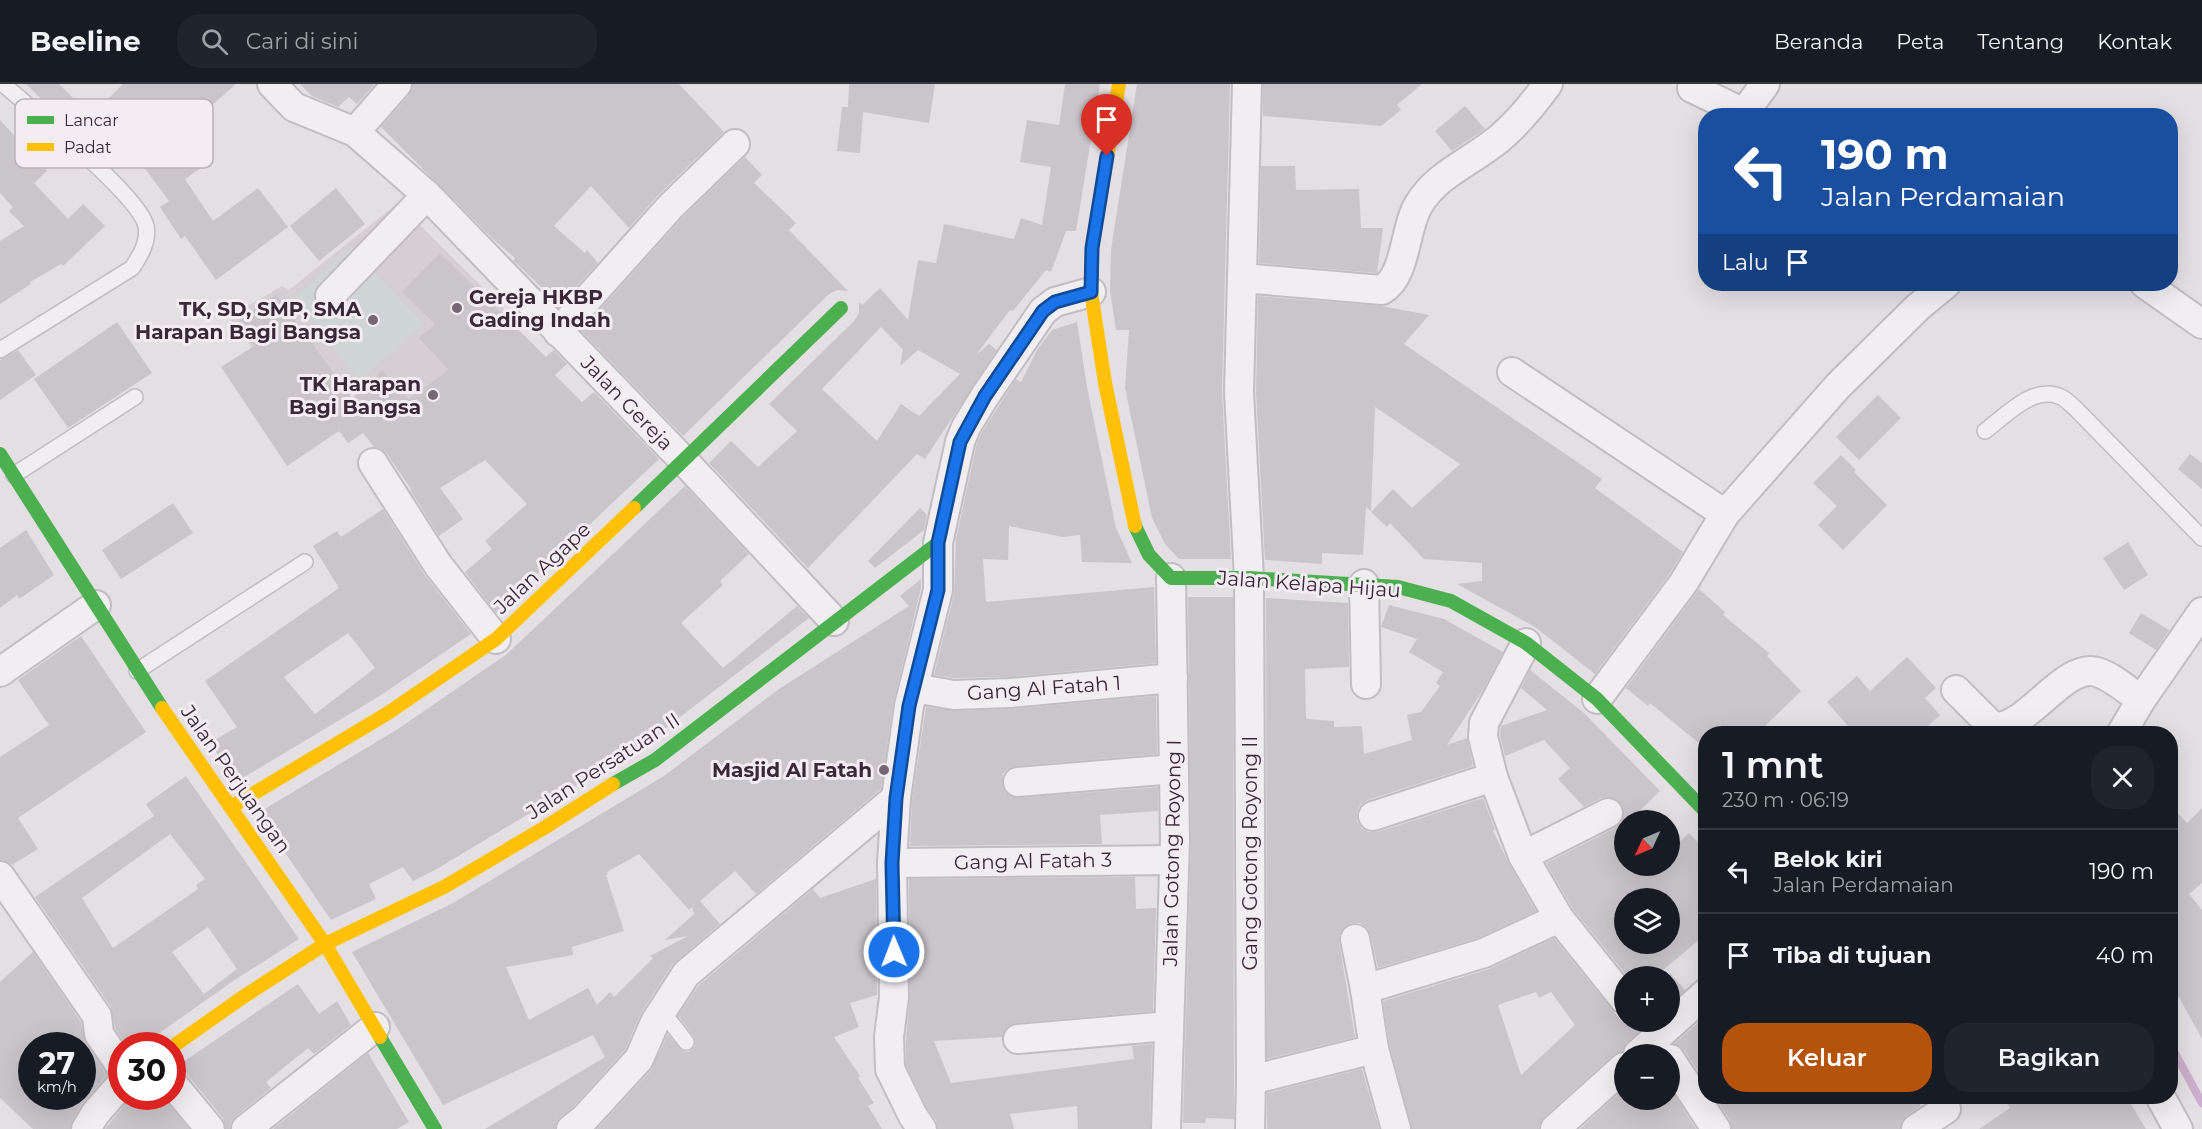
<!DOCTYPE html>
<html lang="id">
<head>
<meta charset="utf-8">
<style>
  :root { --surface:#171b24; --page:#20242c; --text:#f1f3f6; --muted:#9ea1a6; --line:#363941; --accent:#b45309 }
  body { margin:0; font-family:Montserrat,sans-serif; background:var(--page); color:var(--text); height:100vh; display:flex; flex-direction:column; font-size:22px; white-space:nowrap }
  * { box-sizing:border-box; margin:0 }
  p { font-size:20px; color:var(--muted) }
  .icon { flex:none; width:33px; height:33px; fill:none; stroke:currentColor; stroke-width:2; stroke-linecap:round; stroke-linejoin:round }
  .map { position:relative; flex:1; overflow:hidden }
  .side { position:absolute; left:1698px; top:642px; width:480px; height:378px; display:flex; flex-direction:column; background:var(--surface); border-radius:24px; box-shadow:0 6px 24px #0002 }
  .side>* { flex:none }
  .hud { position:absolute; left:1698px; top:24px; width:480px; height:183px; border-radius:24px; box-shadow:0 6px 24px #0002; background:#1a4fa0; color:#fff; overflow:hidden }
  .needle { width:39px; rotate:226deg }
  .controls { position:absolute; left:1614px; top:726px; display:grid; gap:12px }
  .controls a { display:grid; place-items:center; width:66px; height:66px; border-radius:50%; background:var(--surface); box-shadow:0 6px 24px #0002; font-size:30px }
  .speed { position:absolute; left:18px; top:948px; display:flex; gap:12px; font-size:30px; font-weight:700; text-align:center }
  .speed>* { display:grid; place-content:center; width:78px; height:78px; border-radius:50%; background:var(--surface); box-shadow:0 6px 24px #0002; line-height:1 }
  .speed small { font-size:15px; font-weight:400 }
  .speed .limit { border:9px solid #d22; background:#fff; color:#111 }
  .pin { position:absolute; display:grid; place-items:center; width:51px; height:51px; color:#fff; margin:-62px -26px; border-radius:50% 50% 50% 0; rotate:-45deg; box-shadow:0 0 6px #0007 }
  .pin .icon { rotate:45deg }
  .me { position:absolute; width:66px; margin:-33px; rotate:359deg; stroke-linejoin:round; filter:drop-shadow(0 0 4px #0008) }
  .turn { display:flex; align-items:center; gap:21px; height:126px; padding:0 24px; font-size:27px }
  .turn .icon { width:78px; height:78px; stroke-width:2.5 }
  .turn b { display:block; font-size:42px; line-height:51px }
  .then { display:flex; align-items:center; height:57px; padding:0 24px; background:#0003; gap:12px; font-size:22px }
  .round { display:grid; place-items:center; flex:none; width:63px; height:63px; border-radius:24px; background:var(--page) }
  .overview { display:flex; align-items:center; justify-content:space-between; height:102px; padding:0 24px }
  h1 { font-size:36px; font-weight:600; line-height:45px }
  .action { display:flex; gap:12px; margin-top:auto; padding:12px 24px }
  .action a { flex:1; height:69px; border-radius:24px; background:var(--accent); color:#fff; font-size:24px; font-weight:600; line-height:69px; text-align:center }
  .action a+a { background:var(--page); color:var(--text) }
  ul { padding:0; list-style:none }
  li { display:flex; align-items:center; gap:18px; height:84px; padding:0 24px; border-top:2px solid var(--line) }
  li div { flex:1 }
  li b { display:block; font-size:22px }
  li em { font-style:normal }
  header { display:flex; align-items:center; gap:36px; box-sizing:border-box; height:84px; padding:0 30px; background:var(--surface); border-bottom:2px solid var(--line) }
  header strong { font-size:28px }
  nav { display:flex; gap:33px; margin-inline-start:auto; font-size:21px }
  .search { width:420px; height:54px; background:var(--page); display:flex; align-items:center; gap:15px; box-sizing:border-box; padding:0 21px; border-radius:24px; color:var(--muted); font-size:22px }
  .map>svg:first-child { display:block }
  .built { fill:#d6ced5 }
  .green { fill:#cfd4d7 }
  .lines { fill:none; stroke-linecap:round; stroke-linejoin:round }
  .stream { stroke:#cbafcc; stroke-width:8 }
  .building { fill:#cac5ca; fill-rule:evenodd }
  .lane-casing { stroke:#c1bdc1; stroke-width:18 }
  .street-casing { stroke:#c1bdc1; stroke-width:32 }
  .lane { stroke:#f0eef0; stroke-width:15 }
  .street { stroke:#f0eef0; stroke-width:28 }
  .fast { stroke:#4caf50; stroke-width:14 }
  .slow { stroke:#ffc107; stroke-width:14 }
  .route-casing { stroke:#114b97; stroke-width:15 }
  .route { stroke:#1a73e8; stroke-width:10 }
  .poi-dot { fill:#756874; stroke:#f3ecf3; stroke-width:2 }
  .labels { text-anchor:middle; stroke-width:6; stroke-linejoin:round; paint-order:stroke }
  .poi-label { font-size:20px; font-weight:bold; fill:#3a2839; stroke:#f3ecf3; text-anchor:end }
  .street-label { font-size:20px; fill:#3a2839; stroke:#f3ecf3 }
  .key { fill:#f3ecf3; stroke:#bcb1bb; stroke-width:1.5 }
  .key-label { font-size:16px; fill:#3a2839 }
</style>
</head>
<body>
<header>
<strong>Beeline</strong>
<div class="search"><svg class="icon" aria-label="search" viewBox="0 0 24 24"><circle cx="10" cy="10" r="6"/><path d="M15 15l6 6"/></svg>Cari di sini</div>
<nav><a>Beranda</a><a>Peta</a><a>Tentang</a><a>Kontak</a></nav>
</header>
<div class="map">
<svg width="2202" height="1045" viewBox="0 0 2202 1045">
  <rect width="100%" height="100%" fill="#e3dfe3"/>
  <path class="built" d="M398 119 519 240 474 285 402 350 359 300 305 335 229 233 282 202 289 206Z"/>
  <path class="green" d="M351 164 424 240 359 297 295 213Z"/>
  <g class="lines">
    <path class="stream" d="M2170 960 2202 1019"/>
  </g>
  <g class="building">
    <path d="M26 0H59L91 32 123 0H236L177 52 201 84 185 95 213 137 258 104 288 143 216 196 185 152 181 155 160 123 169 117 121 52 100 72Z"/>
    <path d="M300 0H375L357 20 349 13 338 23 312 12Z"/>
    <path d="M413 0H679L724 48 659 110 629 144 591 102 554 142 585 169 587 166 598 179 560 221 517 180 513 177 515 174 494 156 381 43 409 11Z"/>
    <path d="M849 0H935L929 39 863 28 860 69 837 67 842 23H848Z"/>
    <path d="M1065 0H1100L1076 147H1066L1051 188 1046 186 1013 227 1010 226 976 271 989 260 997 266 925 375 917 370 808 484 709 379 731 357 758 383 797 347 769 320 854 237 859 229V218L862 221 880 204 908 236 918 176 936 179 944 140 1014 155 1021 134 1042 141 1051 83 1020 78 1027 36 1059 41ZM881 243 903 266 900 282 918 266 960 290 919 332 901 320 877 357 822 305Z"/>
    <path d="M1137 0H1230L1222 308 1231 475H1179L1165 460 1152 434 1125 304 1129 246H1116L1110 207 1111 166Z"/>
    <path d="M1263 0H1422L1397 21 1401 26 1381 42 1263 32Z"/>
    <path d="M1465 22 1485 45 1452 67 1435 47Z"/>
    <path d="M0 36 47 87 34 99 68 135 83 120 105 142 63 182 61 180 30 198 31 200 0 220V157L24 142 9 127 13 123 0 109Z"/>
    <path d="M745 73 762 91 754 99 796 139 789 146 848 207 837 206 828 211 683 352 581 247 683 133Z"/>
    <path d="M1261 82H1295L1296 106 1359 105 1361 144H1383L1377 189 1259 179Z"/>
    <path d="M336 104 365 140 319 177 290 142Z"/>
    <path d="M440 169 546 273 554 266 567 280 555 291 582 318 594 308 659 375 496 529 465 488 492 465 485 457 527 420 485 376 440 404 463 435 439 452 410 406 411 405 387 370 381 365 374 363 363 349 348 359 339 347 287 382 221 283 254 262 237 238 276 210 352 314 382 286 409 315 449 286 419 254 435 240 402 208Z"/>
    <path d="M1258 212 1381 222 1429 231 1404 260 1602 395 1595 404 1683 468 1670 489 1595 590 1535 543 1457 500 1482 497V479L1424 475 1390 439 1387 443 1371 428 1393 405 1412 424 1460 380 1375 323 1371 427 1366 423 1363 471 1322 469V480L1265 476 1256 308Z"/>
    <path d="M117 238 152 289 68 344 34 295Z"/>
    <path d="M1077 238 1087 303 1116 444 1132 479 1082 478 1080 451 1063 453 1009 442 1008 476 983 475 986 518 1154 503 1156 579 1009 593 955 594 934 591 954 510 956 455 976 363 981 350 1016 295 1021 298 1037 266 1052 246Z"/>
    <path d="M18 266 36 291 0 316V276Z"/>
    <path d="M1878 311 1901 334 1859 376 1836 353Z"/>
    <path d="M2190 370 2202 379V405L2178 385Z"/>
    <path d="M1841 371 1856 386 1854 388 1887 421 1843 466 1818 441 1837 422 1813 399Z"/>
    <path d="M685 402 749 470 720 497 723 501 681 539 723 584 797 522 809 534 645 660 435 786 413 797 403 783 369 800 376 815 331 836 258 729 398 645 507 570Z"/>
    <path d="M173 419 193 449 121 495 102 466Z"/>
    <path d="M920 424 927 431 924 446 875 484 868 477Z"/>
    <path d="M383 425 424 490 471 550 378 613 236 698 210 659 237 643 205 597 339 504 313 462 337 447 341 453ZM348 549 375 584 315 630 284 593Z"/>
    <path d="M26 446 54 491 19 515 17 511 0 524V464Z"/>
    <path d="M2128 458 2148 491 2124 506 2103 474Z"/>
    <path d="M921 495V504L893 620 881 705 756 810 735 787 700 817 720 840 672 881 641 929 625 966 573 1023 561 1032 556 1038 555 1045H485L605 973 593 951 443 1021 352 868 453 819 664 692 779 605 909 522 900 512ZM639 770 689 826 692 823 694 830 665 856 688 852 650 872 653 874 614 913 610 908 597 921 588 904 529 936 506 883 573 871 572 863 624 847 606 791 608 790 607 788Z"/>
    <path d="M1699 505 1725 528 1723 531 1769 569 1767 572 1801 607 1757 650H1706V665L1650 619 1648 622 1626 604Z"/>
    <path d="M1188 513H1233L1234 1035 1206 1034 1205 1039H1183L1191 757Z"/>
    <path d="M1266 514 1348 519 1349 583 1305 585 1306 635 1334 637V643L1362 642 1364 670 1412 656 1407 631 1421 628 1440 602 1436 599 1443 588 1409 568 1417 555 1381 543 1389 521 1444 535 1503 568 1483 606 1447 661 1467 654 1473 682 1368 716 1360 721 1357 728V737L1362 745 1369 748H1378L1483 714 1495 746 1493 747 1509 780 1536 827 1478 854 1378 884 1371 852 1368 845 1360 839H1351L1345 842 1340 849 1339 858 1355 953 1267 975Z"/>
    <path d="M2141 529 2169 546 2156 566 2129 549Z"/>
    <path d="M81 552 146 648 18 734 38 765 12 781 6 777 0 776V673L49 641 18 596Z"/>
    <path d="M1907 573 1936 604 1925 614 1940 631 1919 650H1855L1827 618 1857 592 1870 607Z"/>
    <path d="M1530 586 1584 629 1660 707 1630 736H1624V782H1670V767L1689 749 1706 766V850L1656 892H1627L1573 825 1546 779 1615 744 1622 737 1624 729 1622 721 1616 715 1609 713 1601 714 1584 723 1558 695 1570 684 1544 656 1505 672 1500 652 1501 642 1547 626 1521 604ZM1624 814H1670V860H1624Z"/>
    <path d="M1156 612 1157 670 1017 682 1008 685 1003 690 1002 699 1005 708 1012 713 1019 714 1158 703V727L1100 731 1102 760 910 762 912 716 926 623 955 627 1011 625Z"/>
    <path d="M186 692 299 855 233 897 161 948 155 955 154 962H127L115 944 111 923 35 813 154 732 146 720ZM170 750 205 795 196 801 198 805 113 864 82 814ZM208 843 237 885 204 910 172 868Z"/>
    <path d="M2170 721 2187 739 2202 724V799L2189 810 2202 826V955L2170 897Z"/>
    <path d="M1135 793 1136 825 1156 824 1153 927 1017 939 1008 942 1002 953 934 957 951 999 1134 975 1132 962 1152 960 1150 1045H1078L1077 1022 1010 1030 1014 1045H938L936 1036 927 1024 906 981V954L910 913 909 795Z"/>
    <path d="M876 795 877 911 850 919 859 943 834 953 860 992 858 994 874 1019 868 1022 882 1045H597L651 986 668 950 682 967 688 968 695 962 694 953 678 932 699 901 813 805 820 814Z"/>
    <path d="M1554 854 1622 938H1650L1627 958 1622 967 1613 971 1544 1033 1540 1039 1539 1045H1412L1390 962 1383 917 1489 885ZM1536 908 1539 914 1551 908 1575 941 1521 991 1498 921Z"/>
    <path d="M33 868 81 938 85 959 107 991 81 1021 72 1037 70 1045H33L0 1014V898ZM32 962H82V1012H32Z"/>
    <path d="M1670 889 1685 906 1670 920Z"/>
    <path d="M298 900 319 930 337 917 351 941 314 970 308 964 266 998 271 1004 236 1032 231 1038 230 1045H226L223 1034 185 988 172 982 183 978Z"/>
    <path d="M1706 932V999L1684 966 1674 960Z"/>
    <path d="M368 969 409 1038 397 1045H273Z"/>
    <path d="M1362 985 1379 1045H1267V1009Z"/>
    <path d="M1670 1004 1696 1045H1580L1624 1005V1016H1670Z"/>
    <path d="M132 1012H162L189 1045H105Z"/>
    <path d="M1714 1012H1915L1921 1022 1906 1032 1902 1037 1900 1045H1732L1730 1036Z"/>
    <path d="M2002 1012H2126L2146 1045H1979L2010 1024Z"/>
  </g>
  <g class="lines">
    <defs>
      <g id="lane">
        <path d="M0 266 132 184C140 172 149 158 146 142 139 111 31 25 3 0"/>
        <path d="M1985 347C2005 332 2034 300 2061 313 2066 315 2071 321 2076 325L2202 454"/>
        <path d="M14 391 135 313"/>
        <path d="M137 587 305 478"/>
        <path d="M662 927 686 958"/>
      </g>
      <g id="street">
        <path d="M272 0 294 23 355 48 427 111 684 377 834 537"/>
        <path d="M1247 0 1239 308 1249 494 1251 996 1250 1045"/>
        <path d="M1692 4 1744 29 1765 0"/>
        <path d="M355 48 397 0"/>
        <path d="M1242 194 1382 206C1407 191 1404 144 1419 120 1438 89 1473 77 1500 54 1518 39 1534 19 1548 0"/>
        <path d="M2145 200 2202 240"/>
        <path d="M330 212 427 111"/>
        <path d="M558 248 671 122 735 60"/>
        <path d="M1512 288 1725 430"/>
        <path d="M373 379 438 481 496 555"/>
        <path d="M1364 500 1366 600"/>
        <path d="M1526 559 1484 639 1483 653 1493 693 1523 772 1559 834 1624 915"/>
        <path d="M0 588 96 521"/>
        <path d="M914 604 954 611 1010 609 1173 594"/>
        <path d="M1956 606 1993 643C2026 647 2064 578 2097 588 2113 593 2128 607 2141 616"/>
        <path d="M1597 615 1684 498 1725 430 1838 302 1918 223 1946 200"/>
        <path d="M2121 650 2141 616 2202 528"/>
        <path d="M1018 698 1174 685"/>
        <path d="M1373 732 1493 693"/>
        <path d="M1523 772 1608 729"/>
        <path d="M892 779 1174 776"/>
        <path d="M0 792 97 932 99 950 122 984"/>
        <path d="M1355 855 1365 905 1374 965 1396 1045"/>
        <path d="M1365 905 1484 869 1559 834"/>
        <path d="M1018 955 1168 942"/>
        <path d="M1638 970 1706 909"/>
        <path d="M1670 975 1716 1045"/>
        <path d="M1251 996 1374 965"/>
        <path d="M172 999 210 1045"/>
        <path d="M2160 1012 2178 1045"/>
        <path d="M86 1045 95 1030 122 999"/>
        <path d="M246 1045 375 943"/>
        <path d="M571 1045 584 1035 639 975 655 938 686 890 896 714"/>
        <path d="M922 1045 913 1032 890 985 889 953 894 913 892 779 896 714 909 622 938 506V459L960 358 966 343 985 312 1043 227 1055 218 1091 208"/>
        <path d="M1166 1045 1175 756 1171 494"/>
        <path d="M1555 1045 1624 983"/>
        <path d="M1916 1045 1946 1025"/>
      </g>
    </defs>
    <use href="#lane" class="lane-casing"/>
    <use href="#street" class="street-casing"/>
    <use href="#lane" class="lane"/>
    <use href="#street" class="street"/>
    <g class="fast">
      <path d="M0 370 162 624"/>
      <path d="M634 424 841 224"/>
      <path d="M1135 442 1149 471 1171 494H1249L1398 503 1451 517 1526 559 1597 615 1706 728"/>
      <path d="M613 700 655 676 938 459"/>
      <path d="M380 953 435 1045"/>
    </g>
    <g class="slow">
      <path d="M1119 0 1092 164 1091 208 1105 299 1135 442"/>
      <path d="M162 624 325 860 380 953"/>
      <path d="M231 723 388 629 496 555 634 424"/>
      <path d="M172 963 243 913 325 860 444 803 544 744 613 700"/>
    </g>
  </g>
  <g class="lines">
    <defs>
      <path id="route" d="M894 868 892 779 896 714 909 622 938 506V459L960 358 985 312 1043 227 1055 218 1091 208 1092 164 1107 72"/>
    </defs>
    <use href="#route" class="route-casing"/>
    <use href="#route" class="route"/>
  </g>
  <g class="poi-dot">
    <circle cx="457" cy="224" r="6"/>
    <circle cx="373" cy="236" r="6"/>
    <circle cx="433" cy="311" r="6"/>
    <circle cx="884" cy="686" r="6"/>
  </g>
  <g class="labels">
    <g class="poi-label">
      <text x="469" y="220" text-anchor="start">Gereja HKBP<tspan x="469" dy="23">Gading Indah</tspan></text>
      <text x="361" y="232">TK, SD, SMP, SMA<tspan x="361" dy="23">Harapan Bagi Bangsa</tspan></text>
      <text x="421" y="307">TK Harapan<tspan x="421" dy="23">Bagi Bangsa</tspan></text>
      <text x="872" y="693">Masjid Al Fatah</text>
    </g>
    <g class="street-label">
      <text transform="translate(627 319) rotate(46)" y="7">Jalan Gereja</text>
      <text transform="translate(542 484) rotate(-43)" y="7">Jalan Agape</text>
      <text transform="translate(1309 500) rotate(4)" y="7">Jalan Kelapa Hijau</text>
      <text transform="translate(1044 604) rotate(-4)" y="7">Gang Al Fatah 1</text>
      <text transform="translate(603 682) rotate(-33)" y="7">Jalan Persatuan II</text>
      <text transform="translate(236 695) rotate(55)" y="7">Jalan Perjuangan</text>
      <text transform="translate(1172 769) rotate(-89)" y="7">Jalan Gotong Royong I</text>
      <text transform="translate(1250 769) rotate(-90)" y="7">Gang Gotong Royong II</text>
      <text transform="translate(1033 777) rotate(-1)" y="7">Gang Al Fatah 3</text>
    </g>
  </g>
  <rect x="15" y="15" width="198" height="69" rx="9" class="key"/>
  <rect x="27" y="32" width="27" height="8" fill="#4caf50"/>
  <rect x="27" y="59" width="27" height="8" fill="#ffc107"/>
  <g class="key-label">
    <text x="64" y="42">Lancar</text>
    <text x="64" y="69">Padat</text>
  </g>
</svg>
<div class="controls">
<a><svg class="needle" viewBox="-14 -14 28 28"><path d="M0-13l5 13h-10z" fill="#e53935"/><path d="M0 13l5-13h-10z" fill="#9ea1a6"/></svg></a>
<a><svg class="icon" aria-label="layers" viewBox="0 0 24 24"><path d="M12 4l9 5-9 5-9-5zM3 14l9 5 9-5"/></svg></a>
<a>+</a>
<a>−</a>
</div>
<div class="speed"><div>27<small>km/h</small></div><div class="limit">30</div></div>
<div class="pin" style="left:1107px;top:72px;background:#d93025"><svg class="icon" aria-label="arrive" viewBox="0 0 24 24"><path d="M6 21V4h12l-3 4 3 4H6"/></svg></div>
<svg class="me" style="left:894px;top:868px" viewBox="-20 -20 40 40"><circle r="17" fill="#1a73e8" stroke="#fff" stroke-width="3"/><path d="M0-11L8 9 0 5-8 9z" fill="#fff"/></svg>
<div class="hud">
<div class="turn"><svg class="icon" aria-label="left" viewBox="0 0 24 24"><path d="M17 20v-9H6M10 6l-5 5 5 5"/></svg><div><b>190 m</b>Jalan Perdamaian</div></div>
<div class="then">Lalu<svg class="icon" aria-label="arrive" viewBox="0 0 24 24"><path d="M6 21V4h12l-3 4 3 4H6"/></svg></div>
</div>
<section class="side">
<div class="overview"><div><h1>1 mnt</h1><p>230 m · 06:19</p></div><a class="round"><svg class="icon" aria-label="close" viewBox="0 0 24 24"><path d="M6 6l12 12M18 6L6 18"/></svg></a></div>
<ul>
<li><svg class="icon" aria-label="left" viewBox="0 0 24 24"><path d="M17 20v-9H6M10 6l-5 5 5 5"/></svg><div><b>Belok kiri</b><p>Jalan Perdamaian</p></div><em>190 m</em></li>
<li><svg class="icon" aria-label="arrive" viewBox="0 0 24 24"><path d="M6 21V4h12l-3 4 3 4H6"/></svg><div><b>Tiba di tujuan</b></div><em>40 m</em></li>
</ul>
<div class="action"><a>Keluar</a><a>Bagikan</a></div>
</section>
</div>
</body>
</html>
